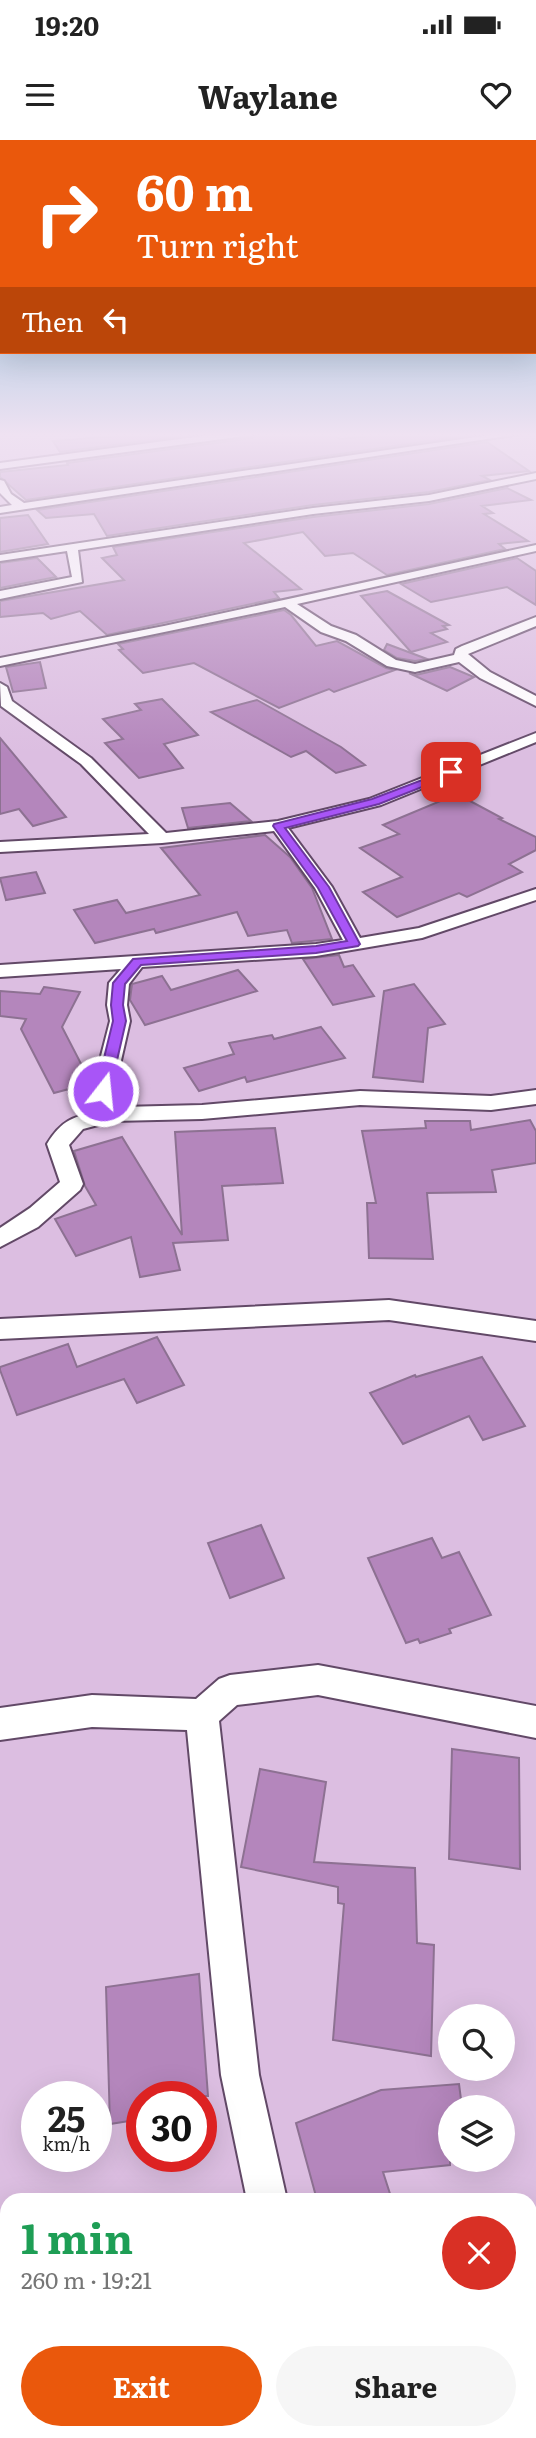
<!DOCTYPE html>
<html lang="en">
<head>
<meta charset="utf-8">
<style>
  :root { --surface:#fff; --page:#f6f6f6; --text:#222; --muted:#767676; --accent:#ea580c }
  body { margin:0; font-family:Literata,serif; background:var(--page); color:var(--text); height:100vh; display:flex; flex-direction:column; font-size:26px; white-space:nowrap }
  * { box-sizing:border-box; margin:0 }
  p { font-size:23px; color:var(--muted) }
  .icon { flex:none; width:38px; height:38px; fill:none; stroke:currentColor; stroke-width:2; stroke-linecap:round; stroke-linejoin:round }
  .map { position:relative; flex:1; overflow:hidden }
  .sheet { position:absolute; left:0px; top:2053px; width:537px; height:247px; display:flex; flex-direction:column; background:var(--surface); border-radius:21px 21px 0 0; box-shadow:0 7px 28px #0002 }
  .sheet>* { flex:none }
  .hud { position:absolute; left:0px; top:0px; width:537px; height:214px; box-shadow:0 7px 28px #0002; background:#ea580c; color:#fff; overflow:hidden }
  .buttons { position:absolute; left:438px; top:1864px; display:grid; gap:14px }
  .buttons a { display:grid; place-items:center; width:77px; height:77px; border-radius:50%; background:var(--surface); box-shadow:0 7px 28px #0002; font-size:35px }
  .speed { position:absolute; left:21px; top:1941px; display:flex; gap:14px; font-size:35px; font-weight:700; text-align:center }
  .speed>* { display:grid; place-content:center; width:91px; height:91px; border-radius:50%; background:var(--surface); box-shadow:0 7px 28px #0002; line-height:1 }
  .speed small { font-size:18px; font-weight:400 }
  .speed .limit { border:10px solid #d22; background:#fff; color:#111 }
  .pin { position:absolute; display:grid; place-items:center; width:60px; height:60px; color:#fff; margin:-30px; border-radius:14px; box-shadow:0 4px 10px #0006 }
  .me { position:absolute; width:77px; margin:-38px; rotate:16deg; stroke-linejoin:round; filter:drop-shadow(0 0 5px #0008) }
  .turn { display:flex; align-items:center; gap:24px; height:147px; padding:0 21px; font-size:32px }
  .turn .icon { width:91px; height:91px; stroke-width:2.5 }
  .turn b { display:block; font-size:49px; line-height:60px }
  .then { display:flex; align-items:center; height:66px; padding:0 21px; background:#0003; gap:14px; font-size:26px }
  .round { display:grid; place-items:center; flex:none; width:74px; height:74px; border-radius:37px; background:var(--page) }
  .headline { display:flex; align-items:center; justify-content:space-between; height:119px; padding:0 21px }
  h1 { font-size:42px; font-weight:700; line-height:52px; color:#1e9e55 }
  .primary-button { display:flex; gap:14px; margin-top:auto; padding:14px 21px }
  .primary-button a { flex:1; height:80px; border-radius:42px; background:var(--accent); color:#fff; font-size:28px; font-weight:700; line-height:80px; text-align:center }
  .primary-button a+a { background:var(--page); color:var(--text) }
  .status { display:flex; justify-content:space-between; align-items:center; height:49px; padding:0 35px; background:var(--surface); direction:ltr }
  .status svg { height:19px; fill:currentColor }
  header { display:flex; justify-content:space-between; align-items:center; height:91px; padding:0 21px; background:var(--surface); font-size:32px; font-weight:700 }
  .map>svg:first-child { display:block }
  .building { fill:#b486bc; stroke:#8d7192; stroke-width:2 }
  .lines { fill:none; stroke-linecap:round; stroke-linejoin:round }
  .minor-casing { stroke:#624967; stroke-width:4 }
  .minor { fill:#fff; fill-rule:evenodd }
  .route { fill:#a855f7; stroke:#6d37a1; stroke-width:2 }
</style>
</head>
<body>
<div class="status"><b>19:20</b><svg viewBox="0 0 49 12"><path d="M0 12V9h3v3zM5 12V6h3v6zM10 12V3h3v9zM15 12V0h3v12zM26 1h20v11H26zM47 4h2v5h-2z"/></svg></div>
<header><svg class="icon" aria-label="menu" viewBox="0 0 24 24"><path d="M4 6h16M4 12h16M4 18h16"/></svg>Waylane<svg class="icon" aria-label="heart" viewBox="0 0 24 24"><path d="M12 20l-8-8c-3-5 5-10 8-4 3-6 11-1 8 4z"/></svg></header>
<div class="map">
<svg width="536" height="2298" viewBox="0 0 536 2298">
  <rect width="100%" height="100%" fill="#dcbee1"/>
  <g class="building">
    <path d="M165 292H213L60 312 53 301Z"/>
    <path d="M259 292H327L340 299 412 292H473L477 294 26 360 0 337V332L68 325 67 323 252 298Z"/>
    <path d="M487 302 529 331 482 336 490 340 429 352 313 365 107 396 94 374 46 378 37 370Z"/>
    <path d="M507 348 531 360 482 366 493 373 484 374 528 401 499 404 505 409 387 435 353 413 325 416 303 392 244 403 301 449 274 452 279 458 107 495 80 471 51 479 43 473 0 477V461L124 440 102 418 117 415 113 407 313 377 429 364Z"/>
    <path d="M28 375 48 404 0 412V378Z"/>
    <path d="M37 418 56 437 0 448V423Z"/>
    <path d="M517 418 536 431V465L507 447 431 462 401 444Z"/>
    <path d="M387 451 449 485 443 486 447 489 431 493 447 502 411 512 361 456Z"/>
    <path d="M284 470 291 475 316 506 337 501 386 528 395 530 334 552 329 549 279 568 194 523 143 533 119 510 123 509 118 504Z"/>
    <path d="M387 504 427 519 415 521 397 518 384 510Z"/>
    <path d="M40 522 46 548 13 552 6 527Z"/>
    <path d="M450 527 474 537 447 551 409 533 416 535Z"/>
    <path d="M162 559 198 595 164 604 183 628 139 638 105 603 123 599 103 579 141 570 135 564Z"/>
    <path d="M257 560 341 607 365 625 336 633 306 611 291 617 211 572Z"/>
    <path d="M0 598 66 677 33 686 19 669 0 674Z"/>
    <path d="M457 654 502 678 499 679 536 697V710L509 724 522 732 467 757 459 753 397 777 363 752 402 737 360 708 399 694 383 685Z"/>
    <path d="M230 663 251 681 188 688 182 668Z"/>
    <path d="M265 695 290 717 312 748 332 799 292 803 287 790 248 796 237 772 156 793 154 789 95 803 74 770 117 760 126 773 200 755 161 708Z"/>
    <path d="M36 732 45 753 6 760 0 738Z"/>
    <path d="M339 815 344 827 353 825 374 856 333 865 303 819Z"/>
    <path d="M238 830 257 851 145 885 130 860 132 844 162 836 171 850Z"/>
    <path d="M414 844 445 884 428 888 423 942 373 937 384 851Z"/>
    <path d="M44 847 80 852 62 887 91 943 54 953 21 889 26 879 0 876V851L40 854Z"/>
    <path d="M321 887 345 918 247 942 245 937 199 951 184 928 234 914 229 903 272 895 274 899Z"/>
    <path d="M530 980 536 991V1023L492 1030 496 1052 427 1053 433 1119 369 1118 367 1063H376L362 991 426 988 425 981H470L471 990Z"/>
    <path d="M275 988 283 1043 222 1046 228 1100 173 1103 180 1130 140 1137 131 1097 76 1116 55 1079 96 1065 85 1046 74 1011 122 997 182 1095 175 992Z"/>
    <path d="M157 1197 184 1245 137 1263 124 1239 17 1275 0 1230V1227L68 1204 77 1227Z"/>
    <path d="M482 1217 525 1286 483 1300 469 1276 403 1304 370 1253 415 1235 416 1237Z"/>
    <path d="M261 1385 284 1438 230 1458 208 1403Z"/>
    <path d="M432 1398 442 1418 459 1412 491 1475 449 1489 451 1493 420 1503 418 1499 406 1503 368 1418Z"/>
    <path d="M452 1609 519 1618 520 1729 449 1719Z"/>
    <path d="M260 1629 326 1642 314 1722 415 1728 417 1803 434 1805 431 1916 333 1900 344 1764 338 1763V1747L241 1727Z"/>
    <path d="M199 1834 208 1956H142V1979L110 1984 106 1847Z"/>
    <path d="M459 1944 462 1967H450V2025L383 2032 392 2060H317L296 1983 381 1950Z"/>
  </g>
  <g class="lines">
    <defs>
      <g id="minor">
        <path d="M232 292H257L252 295 0 329V323Z"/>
        <path d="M510 292H533L0 373V367L12 365 0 353V340L4 341 11 354 24 363Z"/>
        <path d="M536 333V339L429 361 313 374 78 410 82 442 0 459V451L72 437 67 411 0 421V415L313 368 429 355Z"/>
        <path d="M536 405V411L297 464 331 486 356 495 396 520 415 524 454 515 456 509 462 506 536 477V486L468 514 490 532 536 556V566L480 538 459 522 415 532 387 526 346 501 321 492 285 467 0 526V518L164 486Z"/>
        <path d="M0 543 7 547 12 561 91 618 166 693 278 681 369 659 536 593V602L381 665 288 688 332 747 360 798 419 788 536 749V760L422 798 316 816 142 827 129 844 127 865 130 881 114 951 121 967 202 965 360 951 491 956 536 950V964L491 970 360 965 202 979 113 981 83 989 69 1005 83 1044 80 1050 38 1087 0 1107V1088L30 1068 60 1042 47 1004C62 979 74 977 101 970L92 951 110 881 107 865 109 843 121 829 0 837V825L316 804 343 800 315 748 274 691 162 703 0 712V702L149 694 81 624 1 566Z"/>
        <path d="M389 1160 536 1181V1201L389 1180 0 1199V1179Z"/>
        <path d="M318 1525 536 1566V1598L318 1555 237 1565 219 1581 259 1935 287 2060H247L221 1935 187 1590 92 1587 0 1600V1568L92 1555 196 1559 219 1539 230 1535Z"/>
        <rect x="280" y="2292" width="44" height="6"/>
      </g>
    </defs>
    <use href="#minor" class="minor-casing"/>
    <use href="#minor" class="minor"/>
  </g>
  <linearGradient id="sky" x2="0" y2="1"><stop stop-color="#68b1d2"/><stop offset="0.48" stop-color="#efe2f2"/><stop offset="1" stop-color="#efe2f2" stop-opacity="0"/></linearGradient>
  <rect width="536" height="614" fill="url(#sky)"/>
  <path class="route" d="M451 629 456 632 455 634 379 664 285 688 329 747 360 804 358 806 316 813 141 825 125 844 123 865 126 881 110 951 108 955H98L96 951 113 881 111 865 113 843 133 819 316 806 347 801 318 748 273 686 274 684 372 659Z"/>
</svg>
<div class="buttons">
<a><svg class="icon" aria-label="search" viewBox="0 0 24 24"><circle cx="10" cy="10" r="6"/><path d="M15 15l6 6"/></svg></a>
<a><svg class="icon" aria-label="layers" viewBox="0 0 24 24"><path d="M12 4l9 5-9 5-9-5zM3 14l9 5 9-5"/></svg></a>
</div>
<div class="speed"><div>25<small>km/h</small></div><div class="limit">30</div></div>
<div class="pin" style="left:451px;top:632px;background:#d93025"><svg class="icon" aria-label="arrive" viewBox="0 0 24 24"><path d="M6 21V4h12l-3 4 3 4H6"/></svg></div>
<svg class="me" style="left:103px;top:951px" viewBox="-20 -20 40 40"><circle r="17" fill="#a855f7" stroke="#fff" stroke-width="3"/><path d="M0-11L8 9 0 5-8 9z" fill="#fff"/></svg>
<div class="hud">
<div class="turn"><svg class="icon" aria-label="right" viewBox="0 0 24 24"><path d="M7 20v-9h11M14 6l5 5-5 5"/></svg><div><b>60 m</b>Turn right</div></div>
<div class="then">Then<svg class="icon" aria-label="left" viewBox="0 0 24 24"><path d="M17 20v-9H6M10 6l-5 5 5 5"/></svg></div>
</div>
<section class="sheet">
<div class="headline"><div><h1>1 min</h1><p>260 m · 19:21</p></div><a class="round" style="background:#d93025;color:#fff"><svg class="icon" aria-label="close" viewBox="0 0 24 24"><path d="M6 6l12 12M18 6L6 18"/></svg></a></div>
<div class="primary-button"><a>Exit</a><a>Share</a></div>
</section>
</div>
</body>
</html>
